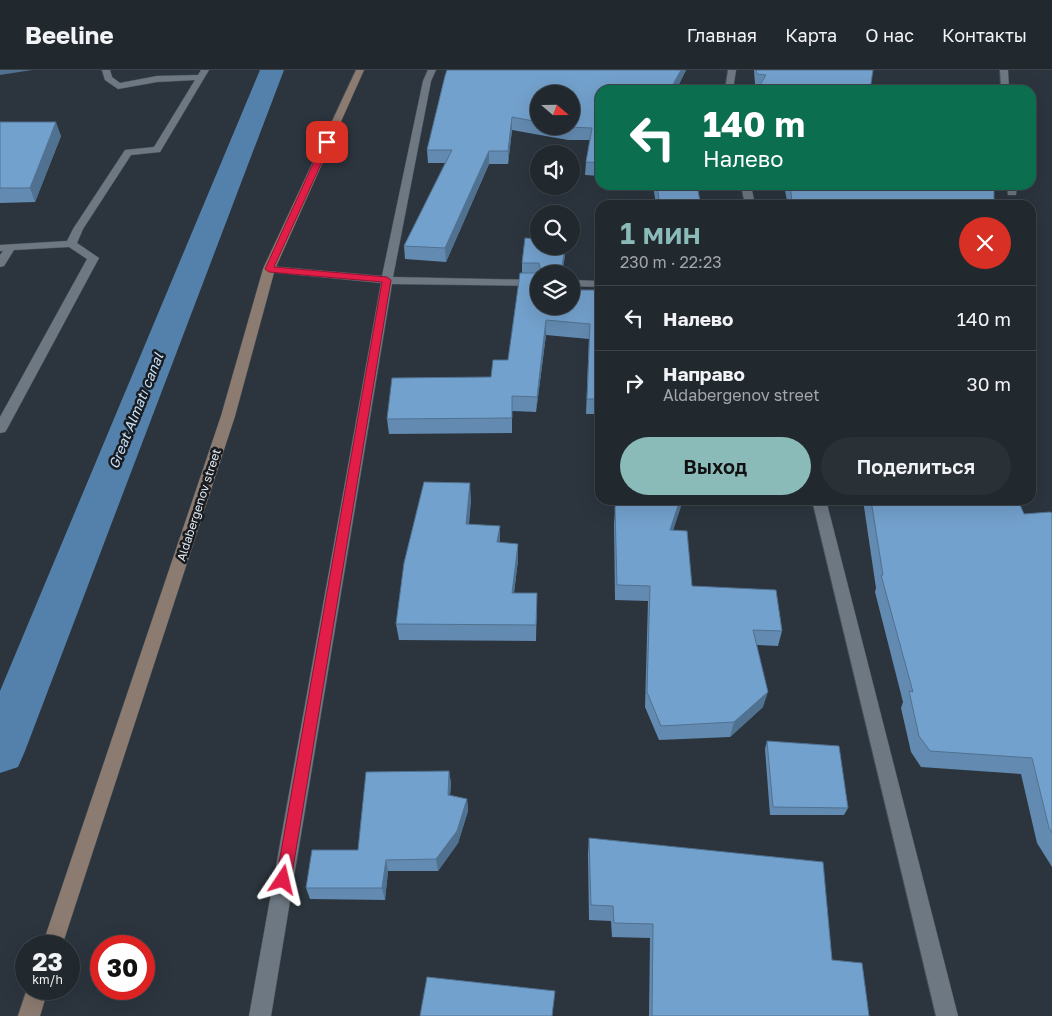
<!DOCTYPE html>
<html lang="ru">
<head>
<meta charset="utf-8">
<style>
  :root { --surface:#21282e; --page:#293036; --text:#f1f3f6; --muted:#a2a6aa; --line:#3e444a; --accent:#8bbbb9 }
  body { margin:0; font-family:"Golos Text",sans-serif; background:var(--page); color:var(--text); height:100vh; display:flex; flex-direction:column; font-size:19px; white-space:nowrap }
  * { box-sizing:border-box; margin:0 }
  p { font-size:16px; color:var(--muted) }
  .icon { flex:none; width:28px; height:28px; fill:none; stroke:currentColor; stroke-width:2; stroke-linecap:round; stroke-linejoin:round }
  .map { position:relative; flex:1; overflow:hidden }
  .drawer { position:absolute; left:595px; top:130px; width:441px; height:305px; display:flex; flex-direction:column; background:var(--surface); border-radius:15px; box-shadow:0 5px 20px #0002,0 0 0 1px var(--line) }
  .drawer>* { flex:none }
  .top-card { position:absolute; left:595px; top:15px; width:441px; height:105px; border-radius:15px; box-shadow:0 5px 20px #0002,0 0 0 1px var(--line); background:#0b6e4f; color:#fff; overflow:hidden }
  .needle { width:32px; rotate:110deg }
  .fabs { position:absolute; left:530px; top:15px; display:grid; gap:10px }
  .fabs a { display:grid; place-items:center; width:50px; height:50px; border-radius:50%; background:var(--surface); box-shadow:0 5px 20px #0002,0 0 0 1px var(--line); font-size:25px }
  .speed { position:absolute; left:15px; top:865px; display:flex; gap:10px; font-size:25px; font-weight:700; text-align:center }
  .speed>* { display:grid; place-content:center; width:65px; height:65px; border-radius:50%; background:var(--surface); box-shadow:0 5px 20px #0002,0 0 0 1px var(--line); line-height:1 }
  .speed small { font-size:12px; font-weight:400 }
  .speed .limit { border:8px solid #d22; background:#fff; color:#111 }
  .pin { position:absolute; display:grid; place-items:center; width:42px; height:42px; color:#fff; margin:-21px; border-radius:10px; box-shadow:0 2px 8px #0006 }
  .me { position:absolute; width:55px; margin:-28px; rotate:10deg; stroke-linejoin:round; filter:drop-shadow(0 0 4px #0008) }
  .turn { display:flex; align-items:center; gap:18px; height:105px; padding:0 25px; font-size:22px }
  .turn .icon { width:65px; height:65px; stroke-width:2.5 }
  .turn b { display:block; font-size:35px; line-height:42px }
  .round { display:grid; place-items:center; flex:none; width:52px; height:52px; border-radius:26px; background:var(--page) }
  .overview { display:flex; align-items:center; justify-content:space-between; height:85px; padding:0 25px }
  h1 { font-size:30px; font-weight:600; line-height:38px; color:var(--accent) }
  .cta { display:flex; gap:10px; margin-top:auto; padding:10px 25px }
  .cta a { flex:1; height:58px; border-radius:30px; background:var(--accent); color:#111; font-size:20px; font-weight:600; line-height:58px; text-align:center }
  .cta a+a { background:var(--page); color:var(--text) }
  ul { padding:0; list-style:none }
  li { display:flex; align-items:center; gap:15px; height:65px; padding:0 25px; border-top:1px solid var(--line) }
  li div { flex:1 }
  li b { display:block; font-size:19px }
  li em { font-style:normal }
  header { display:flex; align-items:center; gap:30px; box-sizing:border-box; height:70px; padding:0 25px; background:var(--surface); border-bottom:1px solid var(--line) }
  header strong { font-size:24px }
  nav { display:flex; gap:28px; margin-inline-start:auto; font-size:18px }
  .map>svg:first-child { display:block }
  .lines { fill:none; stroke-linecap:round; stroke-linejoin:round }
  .canal { fill:#5481ab; fill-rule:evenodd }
  .service-casing { stroke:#495158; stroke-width:1 }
  .minor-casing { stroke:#495158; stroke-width:1 }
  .secondary-casing { stroke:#495158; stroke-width:1 }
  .service { fill:#6e7883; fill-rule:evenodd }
  .minor { fill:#6e7883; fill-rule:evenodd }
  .secondary { fill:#8c7b70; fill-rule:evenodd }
  .wall { fill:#638ab0; fill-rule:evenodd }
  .shaded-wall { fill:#507190 }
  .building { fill:#73a1cd; stroke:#507190 }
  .route { fill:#e11d48; stroke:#92132f }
  .labels { text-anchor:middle; stroke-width:5; stroke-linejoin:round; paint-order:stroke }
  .street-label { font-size:12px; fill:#e0e6ec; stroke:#181c20 }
  .water-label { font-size:14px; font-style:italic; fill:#c6e0fa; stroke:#181c20 }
</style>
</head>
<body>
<header>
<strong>Beeline</strong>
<nav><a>Главная</a><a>Карта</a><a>О нас</a><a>Контакты</a></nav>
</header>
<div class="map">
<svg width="1052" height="946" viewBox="0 0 1052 946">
  <rect width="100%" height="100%" fill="#2c353e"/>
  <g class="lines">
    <path class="canal" d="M260 0H284L25 681 18 697 0 703V621Z"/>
    <defs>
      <g id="service">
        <path d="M1000 0H1008L1009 20H1001Z"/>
        <path d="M1007 115H1017L1016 125H1008Z"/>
      </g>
      <g id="minor">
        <path d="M102 0H110L112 7 120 13 157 6 198 5 201 0H209L160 82 131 85 83 159 77 173 99 188 7 359 5 362 0 363V347L87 189 69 177 14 180 4 196 0 197V185L3 181H0V175L67 171 73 159 125 80 154 77 195 10 157 12 118 19 105 10Z"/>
        <path d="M428 0H436L431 11 393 207 539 210V216L392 214 271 946H249L381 213 269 202 263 199 269 196 382 206 423 11Z"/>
        <path d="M728 0H736L733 20H725Z"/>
        <path d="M741 115H751L755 135H745Z"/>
        <path d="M571 210 600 211V217L571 216Z"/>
        <path d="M812 430H826L958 946H936Z"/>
      </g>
      <g id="secondary">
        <path d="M356 0H364L275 199 235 346 62 876H42L221 346 263 199Z"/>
        <path d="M27 919H48L40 946H18Z"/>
      </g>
    </defs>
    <use href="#service" class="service-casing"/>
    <use href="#minor" class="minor-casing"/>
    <use href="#secondary" class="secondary-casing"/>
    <use href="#service" class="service"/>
    <use href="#minor" class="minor"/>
    <use href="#secondary" class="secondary"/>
  </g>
  <g class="wall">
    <path d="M686 0 676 20H600V106L585 105 586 92 590 70H568L512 60 508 94H489L446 192 405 189 404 176 445 93H428L427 80 445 6ZM539 24 571 56H539Z"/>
    <path d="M754 0H873L761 15 755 14Z"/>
    <path d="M0 52 61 66 35 132 0 133Z"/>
    <path d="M653 115H697L700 131 699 135H656Z"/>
    <path d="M784 115H994V135H774L775 131H787Z"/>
    <path d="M539 176H565V185L562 204H539V236L600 220V344H586L589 269 546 265 536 342 512 341V363L389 364 387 349 491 307 508 290 522 203V193Z"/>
    <path d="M471 429 469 454 500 473 518 490 514 523H537L536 571 399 570 396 554Z"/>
    <path d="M616 430H683L673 460 692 516 782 561 778 576 757 575 763 637 730 667 659 670 645 637 648 531 615 530 614 454Z"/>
    <path d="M863 430H1018L1024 444 1052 443V797L1037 773 1021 704 921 697 911 682 901 638 903 632 875 522 876 518Z"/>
    <path d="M767 671 848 738 844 745H770L765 679Z"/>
    <path d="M449 701 451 714 450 725 467 729 468 741 458 773 438 801H388L385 830 310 829 306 818 358 780Z"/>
    <path d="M589 768 832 890 869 946H649L650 868 612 867 611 851 589 850 588 784Z"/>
  </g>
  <g class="shaded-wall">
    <path d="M0 0H32L0 5Z"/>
    <path d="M681 0H686L676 20H670Z"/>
    <path d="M512 47V60L508 94V81Z"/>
    <path d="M56 52 61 66 35 132 30 118Z"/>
    <path d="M489 81V94L446 192 445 178Z"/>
    <path d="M565 176V185L562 204H561Z"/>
    <path d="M546 250V265L536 342 537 327Z"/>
    <path d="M470 413 471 429 467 470 466 454Z"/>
    <path d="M680 430H683L668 476 670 460Z"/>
    <path d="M500 456V472L498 488 497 472Z"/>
    <path d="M518 474V490L512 539V523Z"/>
    <path d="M768 622 763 637 730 667 734 652Z"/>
    <path d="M449 701 451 714 449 737 448 725Z"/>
    <path d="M467 729 468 741 458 773 438 801 436 789Z"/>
    <path d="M386 790 388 801 385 830 382 818Z"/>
  </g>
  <g class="building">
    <path d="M447 0H681L670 20H600V93L586 92 592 58 568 57 562 56H571V24H539V52L512 47 508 81H489L445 178 404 176 452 80H427L445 6Z"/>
    <path d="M756 0H873L870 20H757L766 5 757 4Z"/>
    <path d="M0 52H56L30 118H0Z"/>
    <path d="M657 115H697L700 131 659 130Z"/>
    <path d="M790 115H994V135H776L775 131H792Z"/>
    <path d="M525 168 539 169V176H565L561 204H539V236H571V220H600V329H587L590 254 546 250 537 327 512 326V348L387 349 392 308 491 307 493 290H508L520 203H539L541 201 539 193H522Z"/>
    <path d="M1031 232 1033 241H1031Z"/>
    <path d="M424 412 470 413 466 454 500 456 497 472 518 474 512 523H537L536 555 396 554 404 493Z"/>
    <path d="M616 430H680L670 460 687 461 692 516 776 520 782 561 753 560 768 622 734 652 661 656 647 622 650 516 617 515 615 438Z"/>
    <path d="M871 430H1018L1024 444 1050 442 1052 443V763L1049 758 1032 688 930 681 919 666 909 621 913 622 881 505H883Z"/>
    <path d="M767 671 839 676 848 738 773 737Z"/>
    <path d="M449 701 448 725 467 729 457 761 436 789 386 790 382 818H306L312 780H358L366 702Z"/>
    <path d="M589 768 823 792 832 890 862 893 869 946H652L653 854 614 853 613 836 591 835Z"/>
    <path d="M427 907 555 921 552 946H420Z"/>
  </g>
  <path class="route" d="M327 70 331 72 274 197 387 207 391 210 291 810 288 815 283 817 278 815 276 810 382 212 269 202 265 199 323 72Z"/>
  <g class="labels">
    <g class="street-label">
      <text transform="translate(199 435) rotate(-72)" y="4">Aldabergenov street</text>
    </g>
    <g class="water-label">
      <text transform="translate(136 341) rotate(-68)" y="5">Great Almatı canal</text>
    </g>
  </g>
</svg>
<div class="fabs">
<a><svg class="needle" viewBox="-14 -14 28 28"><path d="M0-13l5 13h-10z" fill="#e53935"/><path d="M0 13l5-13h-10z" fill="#a2a6aa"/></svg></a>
<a><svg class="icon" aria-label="sound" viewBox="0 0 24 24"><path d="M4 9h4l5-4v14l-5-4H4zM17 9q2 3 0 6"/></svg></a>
<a><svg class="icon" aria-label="search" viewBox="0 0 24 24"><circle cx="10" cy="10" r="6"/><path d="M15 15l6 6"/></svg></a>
<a><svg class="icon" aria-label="layers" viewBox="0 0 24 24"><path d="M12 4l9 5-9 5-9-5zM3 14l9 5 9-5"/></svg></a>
</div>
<div class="speed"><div>23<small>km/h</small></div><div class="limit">30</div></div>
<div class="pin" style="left:327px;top:72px;background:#d93025"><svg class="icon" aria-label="arrive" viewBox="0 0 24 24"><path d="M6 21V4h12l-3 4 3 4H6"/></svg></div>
<svg class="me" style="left:283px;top:810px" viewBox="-20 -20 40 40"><path d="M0-17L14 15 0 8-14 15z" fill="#e11d48" stroke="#fff" stroke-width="4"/></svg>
<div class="top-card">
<div class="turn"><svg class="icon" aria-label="left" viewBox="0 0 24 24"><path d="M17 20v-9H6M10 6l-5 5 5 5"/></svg><div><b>140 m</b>Налево</div></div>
</div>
<section class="drawer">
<div class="overview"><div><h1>1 мин</h1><p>230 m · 22:23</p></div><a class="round" style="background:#d93025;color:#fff"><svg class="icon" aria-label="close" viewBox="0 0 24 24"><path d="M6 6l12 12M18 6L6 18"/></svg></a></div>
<ul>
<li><svg class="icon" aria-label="left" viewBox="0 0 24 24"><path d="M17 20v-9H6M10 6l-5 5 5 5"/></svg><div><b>Налево</b></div><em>140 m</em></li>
<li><svg class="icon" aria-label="right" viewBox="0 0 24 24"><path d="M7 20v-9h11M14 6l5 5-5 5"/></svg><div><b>Направо</b><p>Aldabergenov street</p></div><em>30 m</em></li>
</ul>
<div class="cta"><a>Выход</a><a>Поделиться</a></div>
</section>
</div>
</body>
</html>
